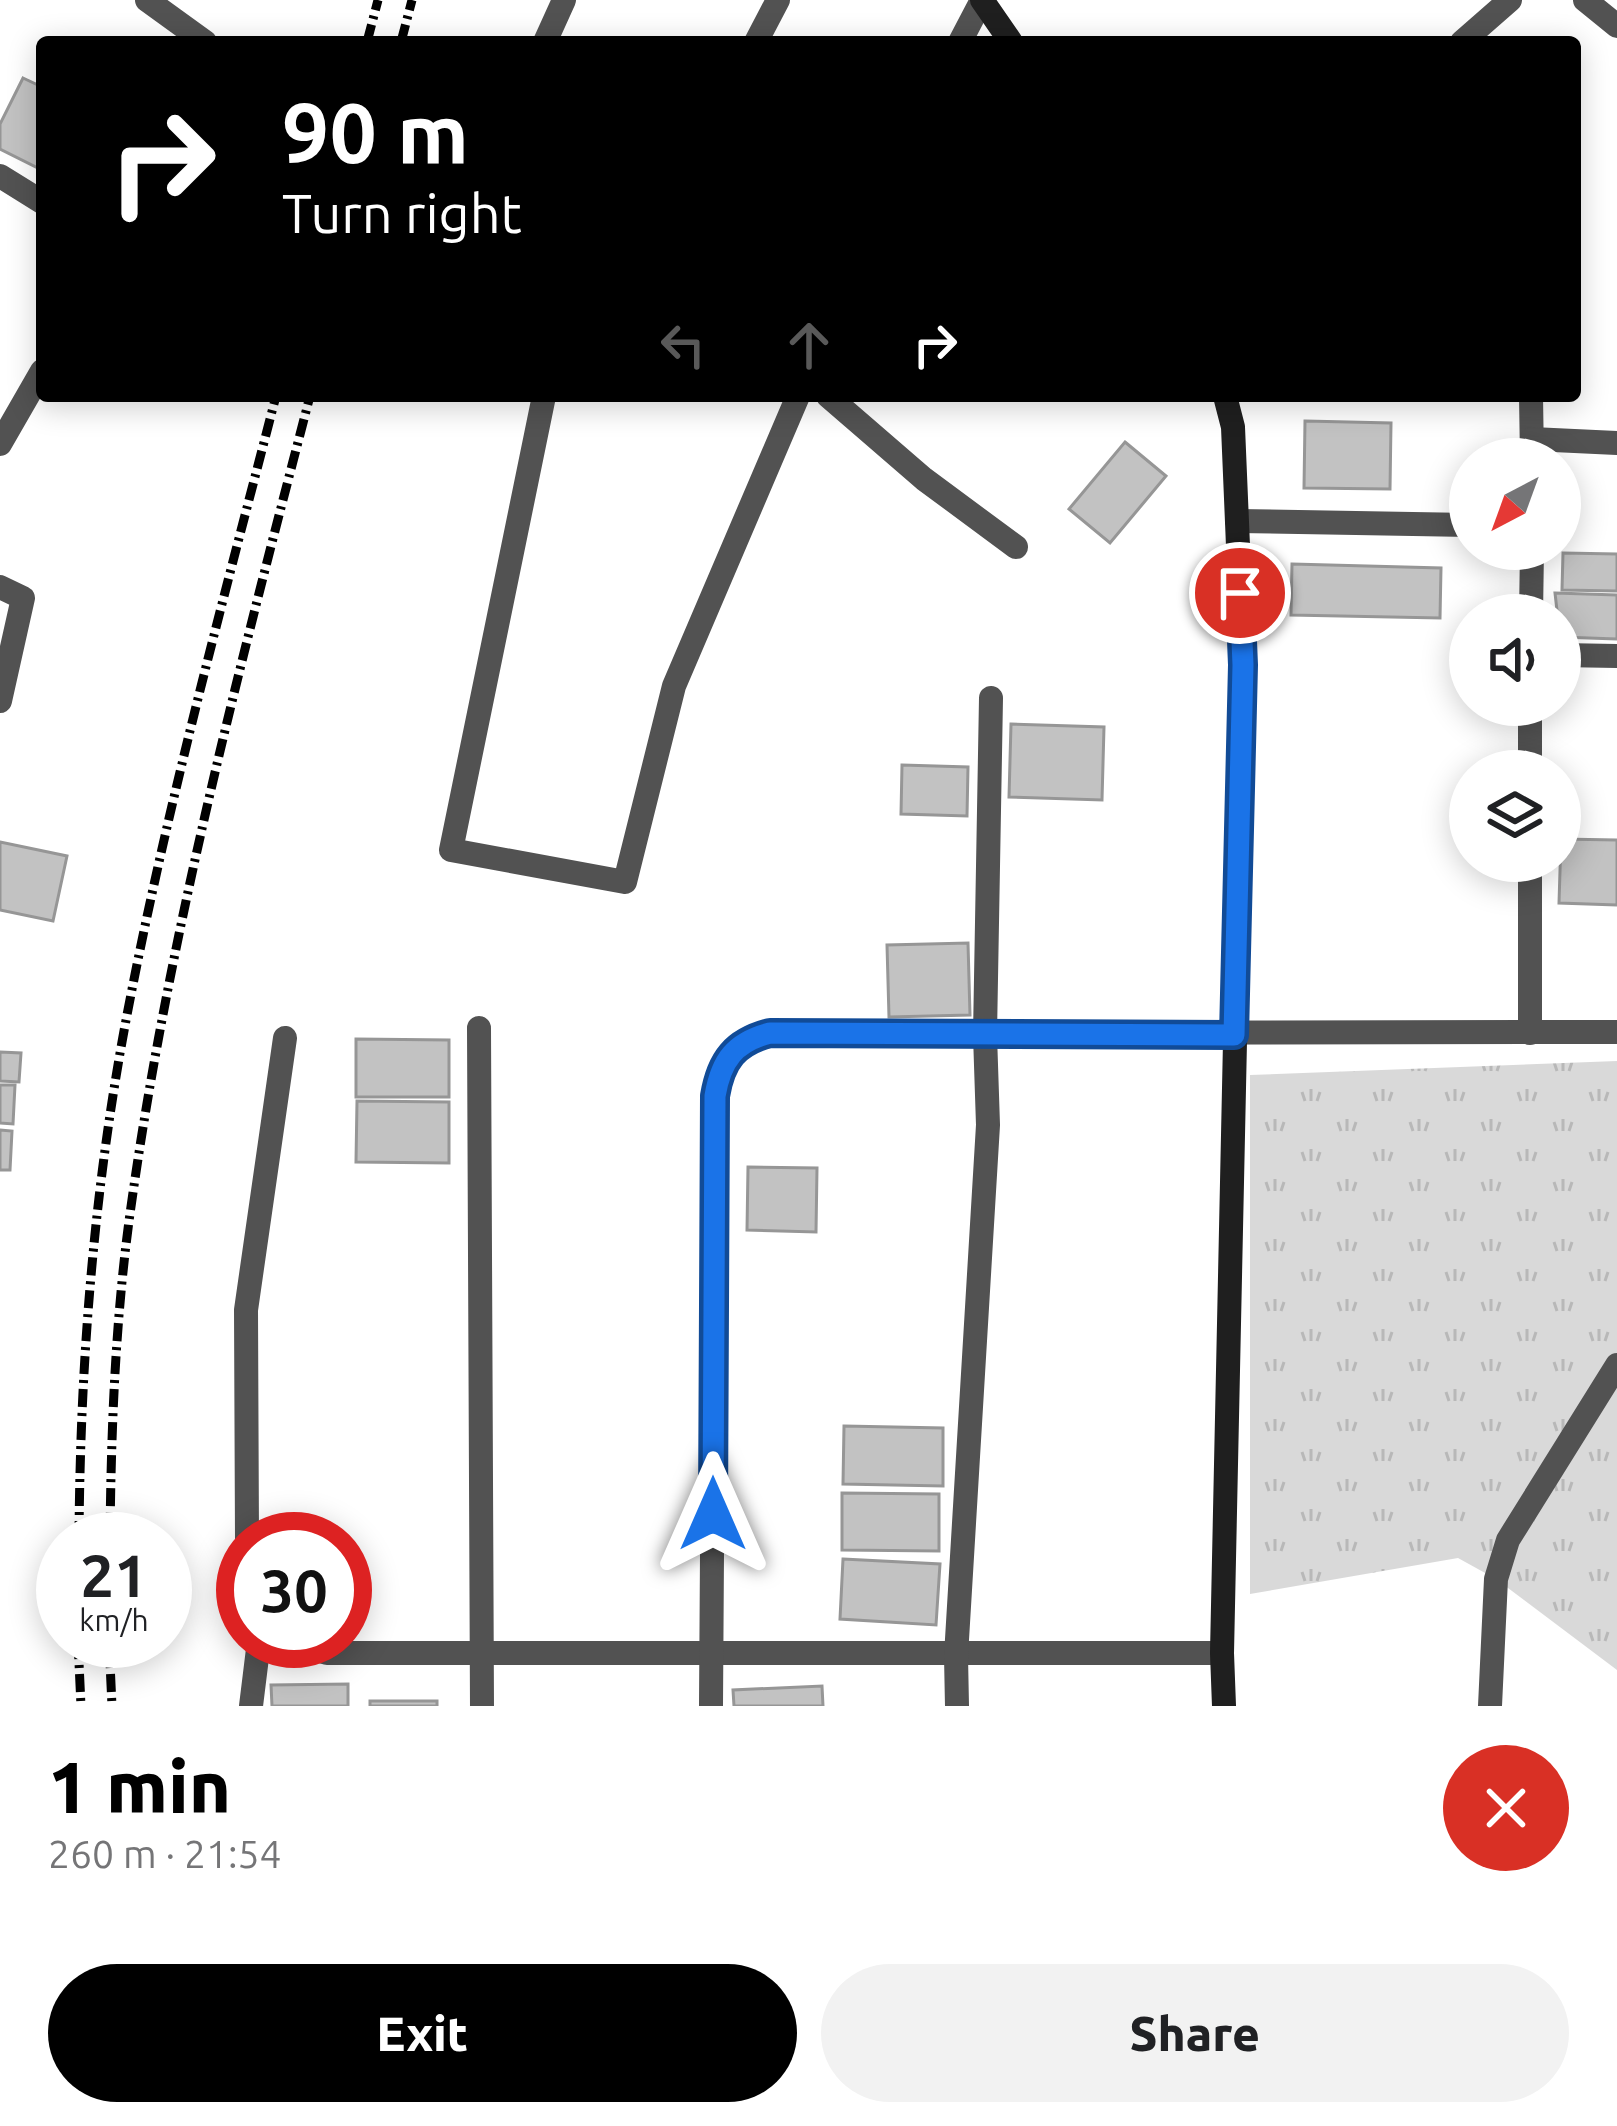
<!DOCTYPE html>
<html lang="en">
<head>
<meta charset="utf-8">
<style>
  :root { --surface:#fff; --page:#f2f2f2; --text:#202124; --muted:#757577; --accent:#000 }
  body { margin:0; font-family:Ubuntu,sans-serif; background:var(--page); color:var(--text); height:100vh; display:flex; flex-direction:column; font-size:45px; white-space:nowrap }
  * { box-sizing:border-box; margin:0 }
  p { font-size:39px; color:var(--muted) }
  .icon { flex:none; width:66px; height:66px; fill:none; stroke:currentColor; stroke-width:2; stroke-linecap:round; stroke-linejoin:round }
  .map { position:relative; height:1706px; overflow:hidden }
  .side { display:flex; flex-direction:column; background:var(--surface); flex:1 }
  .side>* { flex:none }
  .banner { position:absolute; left:36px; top:36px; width:1545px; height:366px; border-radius:12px; box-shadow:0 6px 30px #0003; background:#000; color:#fff; overflow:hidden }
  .needle { width:78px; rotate:221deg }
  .buttons { position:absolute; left:1449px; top:438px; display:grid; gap:24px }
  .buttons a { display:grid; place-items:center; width:132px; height:132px; border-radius:50%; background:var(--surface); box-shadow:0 6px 30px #0003; font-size:60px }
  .speed { position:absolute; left:36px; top:1512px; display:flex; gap:24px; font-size:60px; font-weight:700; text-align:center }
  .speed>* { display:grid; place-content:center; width:156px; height:156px; border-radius:50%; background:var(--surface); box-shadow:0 6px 30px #0003; line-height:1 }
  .speed small { font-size:30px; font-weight:400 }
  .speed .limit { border:18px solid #d22; background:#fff; color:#111 }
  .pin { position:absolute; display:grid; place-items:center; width:102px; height:102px; color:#fff; margin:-51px; border:6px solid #fff; border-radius:50%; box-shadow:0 3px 12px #0007 }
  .me { position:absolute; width:132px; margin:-66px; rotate:0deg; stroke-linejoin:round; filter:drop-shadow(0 0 9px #0008) }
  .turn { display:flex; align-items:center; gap:42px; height:252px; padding:0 48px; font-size:54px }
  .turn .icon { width:156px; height:156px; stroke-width:2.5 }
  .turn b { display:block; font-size:84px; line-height:102px }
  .lanes { display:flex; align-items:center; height:114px; padding:0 48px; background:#0003; justify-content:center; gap:60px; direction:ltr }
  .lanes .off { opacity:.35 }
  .round { display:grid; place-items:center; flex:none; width:126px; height:126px; border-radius:63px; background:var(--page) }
  .headline { display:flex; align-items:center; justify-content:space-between; height:204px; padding:0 48px }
  h1 { font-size:72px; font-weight:800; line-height:90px; color:var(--accent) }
  .action { display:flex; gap:24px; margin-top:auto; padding:24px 48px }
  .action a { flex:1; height:138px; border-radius:72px; background:var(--accent); color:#fff; font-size:48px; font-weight:800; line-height:138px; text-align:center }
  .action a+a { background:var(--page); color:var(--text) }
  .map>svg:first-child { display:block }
  .grass { fill:url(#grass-tufts) }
  .building { fill:#c2c2c2; stroke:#969696; stroke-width:3 }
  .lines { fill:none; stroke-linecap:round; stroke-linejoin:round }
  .street { stroke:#525252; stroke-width:24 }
  .secondary { stroke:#1f1f1f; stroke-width:24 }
  .rail { stroke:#000; stroke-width:9; stroke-dasharray:18 6 3 6; stroke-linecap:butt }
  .route-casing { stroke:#114b97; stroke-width:30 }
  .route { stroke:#1a73e8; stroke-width:21 }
</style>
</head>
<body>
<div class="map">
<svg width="1617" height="1706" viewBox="0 0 1617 1706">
  <defs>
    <pattern id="grass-tufts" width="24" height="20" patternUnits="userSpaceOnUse" patternTransform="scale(3)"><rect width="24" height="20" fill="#d9d9d9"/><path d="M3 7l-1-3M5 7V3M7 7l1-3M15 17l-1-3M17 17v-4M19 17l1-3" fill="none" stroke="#b8b8b8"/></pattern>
  </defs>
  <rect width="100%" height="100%" fill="#fff"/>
  <path class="grass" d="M1617 1061V1670L1496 1579 1458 1558 1250 1594V1075Z"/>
  <g class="building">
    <path d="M23 78 42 87V170L0 149V124Z"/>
    <path d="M1305 421 1391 423 1390 489 1304 488Z"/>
    <path d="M1125 442 1166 476 1110 543 1069 509Z"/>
    <path d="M1563 553 1617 554V591L1562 590Z"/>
    <path d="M1292 564 1441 568 1440 618 1291 615Z"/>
    <path d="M1555 593 1617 595V639L1560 637Z"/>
    <path d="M1011 724 1104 727 1102 800 1009 797Z"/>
    <path d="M902 765 968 767 967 816 901 814Z"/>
    <path d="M1561 839 1617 840V905L1559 903Z"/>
    <path d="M0 842 67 856 53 921 0 910Z"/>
    <path d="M968 943 970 1015 889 1017 887 945Z"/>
    <path d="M356 1039 449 1040V1097H356Z"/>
    <path d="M0 1052 21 1053 19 1082 0 1081Z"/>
    <path d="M0 1085H15L13 1124 0 1123Z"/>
    <path d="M357 1101 449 1102V1163L356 1162Z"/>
    <path d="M0 1130 12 1131 10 1170H0Z"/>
    <path d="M748 1167 817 1168 816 1232 747 1230Z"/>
    <path d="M844 1426 943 1428V1486L843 1484Z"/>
    <path d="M842 1493 939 1494V1551L842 1550Z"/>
    <path d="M843 1559 940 1564 936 1625 840 1619Z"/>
    <path d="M348 1684V1706H272L271 1685Z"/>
    <path d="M822 1686 823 1706H734L733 1690Z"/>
    <rect x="370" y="1701" width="67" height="5"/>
  </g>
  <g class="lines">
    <g class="street">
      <path d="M147 0 205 42"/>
      <path d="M1585 0 1617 26"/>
      <path d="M545 42 564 0"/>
      <path d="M756 42 778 0"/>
      <path d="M960 42 982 0"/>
      <path d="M1462 42 1510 0"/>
      <path d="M0 176 42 202"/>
      <path d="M544 396 451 850 625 882 674 686 798 396"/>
      <path d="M828 396 924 479 1016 547"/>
      <path d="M1531 396 1532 459"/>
      <path d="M1532 439 1617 443"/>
      <path d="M0 444 42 371"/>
      <path d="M1237 521 1470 525"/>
      <path d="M0 587 23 598 0 701"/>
      <path d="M1531 615 1532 549"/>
      <path d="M1560 655 1617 656"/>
      <path d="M1530 771V705"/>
      <path d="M479 1028 482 1706"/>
      <path d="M1530 1033V861"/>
      <path d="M247 1539 246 1310 285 1038"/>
      <path d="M283 1641 327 1653H1222"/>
      <path d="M251 1706 259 1641"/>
      <path d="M711 1706 715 1096C721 1060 735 1042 770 1033L1617 1032"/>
      <path d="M957 1706 956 1656 988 1125 985 1035 991 698"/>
      <path d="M1490 1706 1496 1579 1508 1540 1617 1365"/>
    </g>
    <g class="secondary">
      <path d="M982 0 1011 42"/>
      <path d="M1224 1706 1222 1653 1243 665 1233 427 1225 396"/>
    </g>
    <g class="rail">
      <path d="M367 42 378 0"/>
      <path d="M401 42 412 0"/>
      <path d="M79 1539C80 1364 94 1187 127 1015 167 806 223 601 276 396"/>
      <path d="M110 1539C111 1434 115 1326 129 1221 167 942 239 669 310 396"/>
      <path d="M78 1641 81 1706"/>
      <path d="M109 1641 112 1706"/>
    </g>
  </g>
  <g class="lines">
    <defs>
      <path id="route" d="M713 1514 715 1096C721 1060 735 1042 770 1033L1234 1035 1243 665 1240 593"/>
    </defs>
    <use href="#route" class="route-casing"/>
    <use href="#route" class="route"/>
  </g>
</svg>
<div class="buttons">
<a><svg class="needle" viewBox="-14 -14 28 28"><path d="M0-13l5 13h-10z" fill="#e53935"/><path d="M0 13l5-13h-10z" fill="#757577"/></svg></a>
<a><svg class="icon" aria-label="sound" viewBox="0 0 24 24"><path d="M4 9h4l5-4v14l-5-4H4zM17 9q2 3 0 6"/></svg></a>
<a><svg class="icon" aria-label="layers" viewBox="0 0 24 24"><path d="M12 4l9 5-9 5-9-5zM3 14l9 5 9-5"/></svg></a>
</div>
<div class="speed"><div>21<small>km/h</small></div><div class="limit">30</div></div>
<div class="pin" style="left:1240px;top:593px;background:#d93025"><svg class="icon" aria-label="arrive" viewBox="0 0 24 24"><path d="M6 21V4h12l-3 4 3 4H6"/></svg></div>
<svg class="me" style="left:713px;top:1514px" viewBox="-20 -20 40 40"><path d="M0-17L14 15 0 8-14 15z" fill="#1a73e8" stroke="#fff" stroke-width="4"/></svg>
<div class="banner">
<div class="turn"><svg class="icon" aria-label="right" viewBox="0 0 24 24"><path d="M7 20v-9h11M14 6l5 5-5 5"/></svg><div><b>90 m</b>Turn right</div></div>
<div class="lanes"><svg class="icon off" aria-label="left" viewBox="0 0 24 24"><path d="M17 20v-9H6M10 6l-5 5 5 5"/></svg><svg class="icon off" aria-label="ahead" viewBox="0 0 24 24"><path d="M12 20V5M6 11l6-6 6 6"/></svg><svg class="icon" aria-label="right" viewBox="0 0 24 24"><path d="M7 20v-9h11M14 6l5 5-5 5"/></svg></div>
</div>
</div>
<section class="side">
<div class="headline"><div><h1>1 min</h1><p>260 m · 21:54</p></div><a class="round" style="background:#d93025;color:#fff"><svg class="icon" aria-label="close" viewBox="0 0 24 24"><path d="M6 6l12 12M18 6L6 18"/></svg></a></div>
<div class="action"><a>Exit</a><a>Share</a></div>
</section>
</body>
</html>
